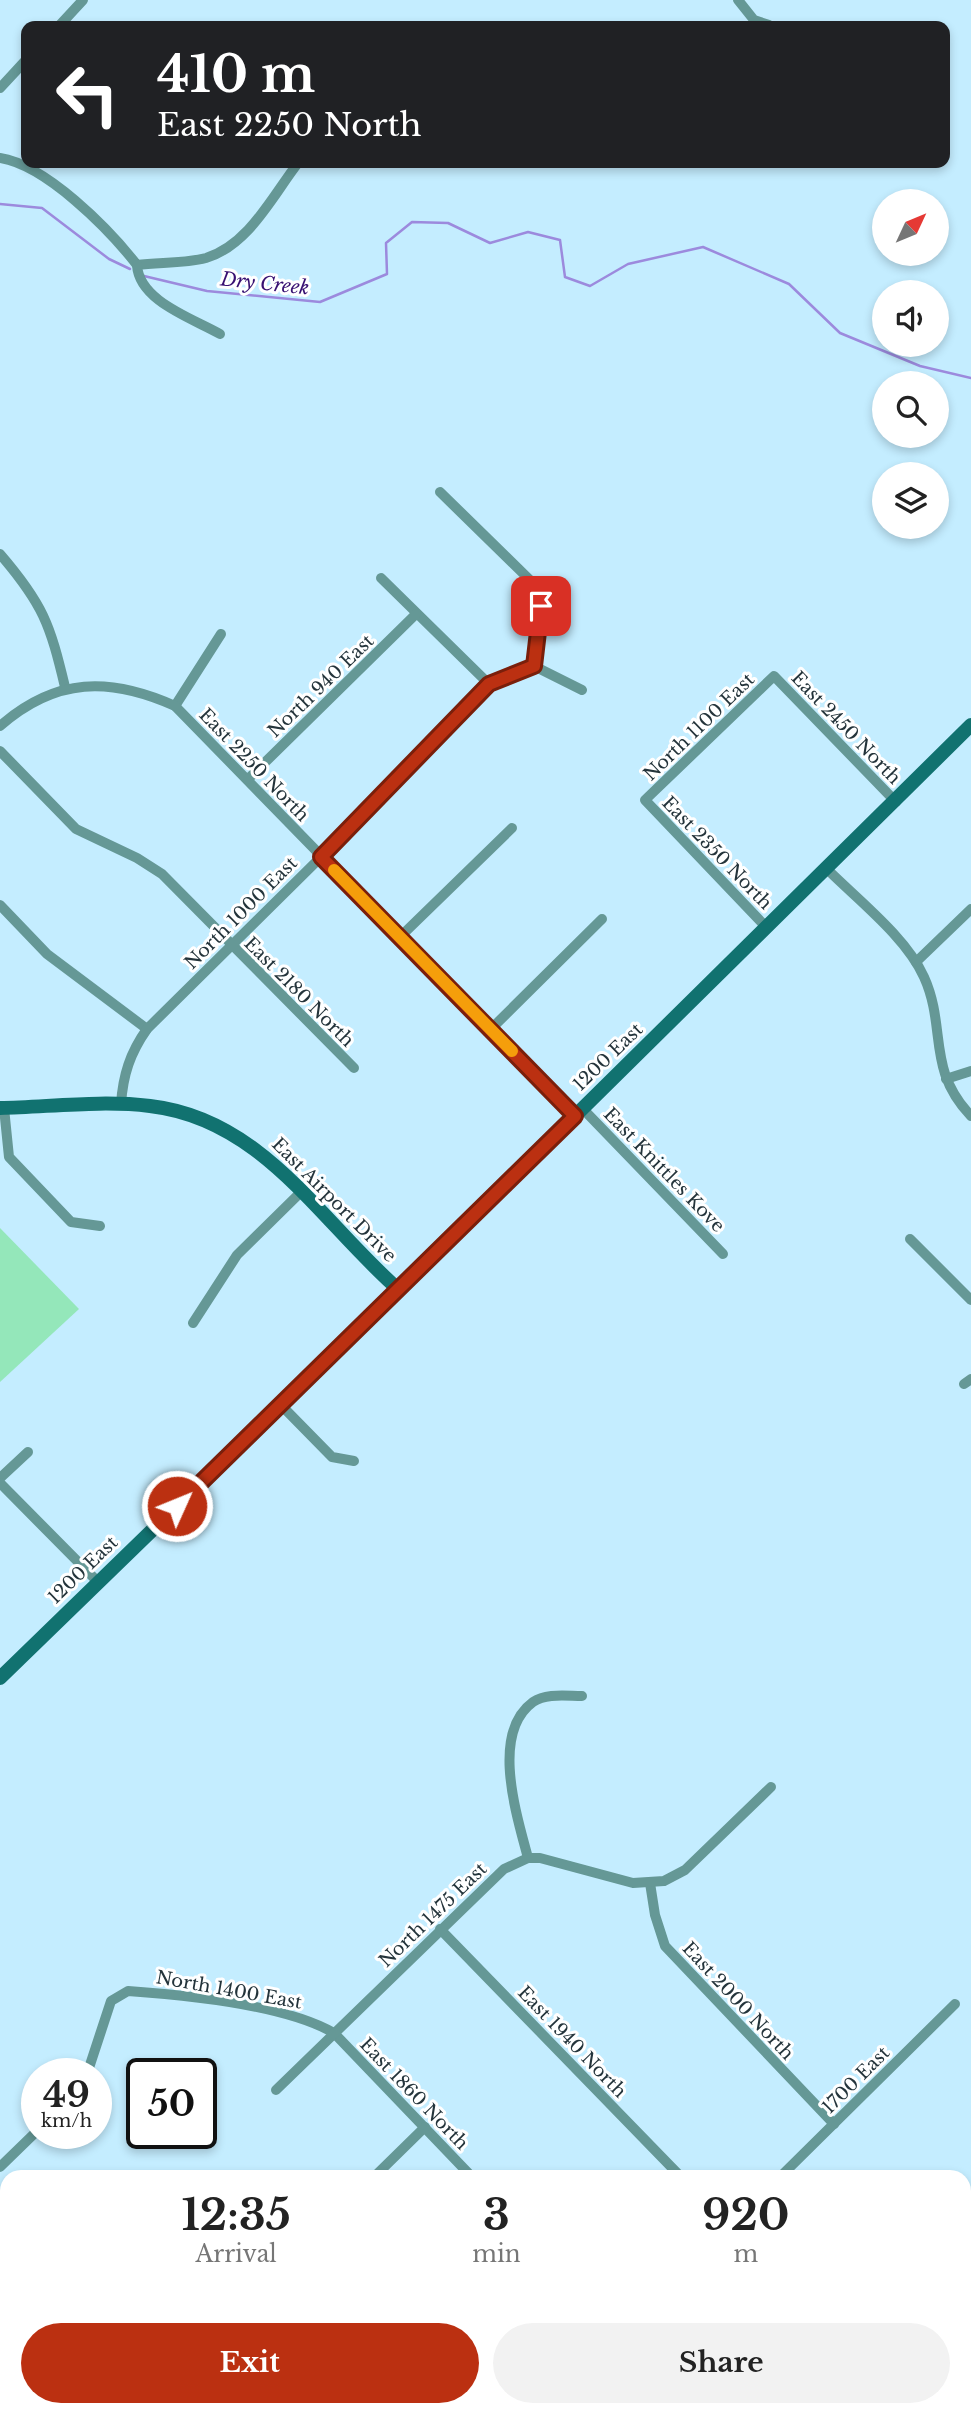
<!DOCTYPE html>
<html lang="en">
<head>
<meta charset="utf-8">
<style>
  :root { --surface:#fff; --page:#f2f2f2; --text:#222; --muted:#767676; --accent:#bb3011 }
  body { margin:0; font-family:"Libre Baskerville",serif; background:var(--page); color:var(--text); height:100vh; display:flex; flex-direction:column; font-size:26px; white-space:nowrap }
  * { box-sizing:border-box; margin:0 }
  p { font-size:23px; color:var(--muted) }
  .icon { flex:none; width:38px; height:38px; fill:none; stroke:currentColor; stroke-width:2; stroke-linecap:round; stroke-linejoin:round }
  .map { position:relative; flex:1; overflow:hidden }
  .side { position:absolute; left:0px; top:2170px; width:971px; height:247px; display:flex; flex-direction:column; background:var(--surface); border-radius:21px 21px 0 0; box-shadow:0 4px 10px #0003 }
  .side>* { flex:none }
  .guide { position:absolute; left:21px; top:21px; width:929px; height:147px; border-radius:14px; box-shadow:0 4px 10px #0003; background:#202124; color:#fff; overflow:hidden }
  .needle { width:46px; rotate:46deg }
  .buttons { position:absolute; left:872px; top:189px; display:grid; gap:14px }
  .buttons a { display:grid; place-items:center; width:77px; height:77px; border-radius:50%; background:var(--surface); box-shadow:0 4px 10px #0003; font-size:35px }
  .speed { position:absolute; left:21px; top:2058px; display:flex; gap:14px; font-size:35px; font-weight:700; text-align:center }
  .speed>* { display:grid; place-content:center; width:91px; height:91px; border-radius:50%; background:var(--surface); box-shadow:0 4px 10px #0003; line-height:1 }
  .speed small { font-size:18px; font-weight:400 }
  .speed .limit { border:4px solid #111; border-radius:10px; background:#fff; color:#111 }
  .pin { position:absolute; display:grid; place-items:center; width:60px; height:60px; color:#fff; margin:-30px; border-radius:14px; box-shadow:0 4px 10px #0006 }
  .me { position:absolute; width:77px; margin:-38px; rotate:46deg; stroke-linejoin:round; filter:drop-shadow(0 0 5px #0008) }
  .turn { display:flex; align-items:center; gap:24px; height:147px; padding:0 21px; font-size:32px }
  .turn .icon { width:91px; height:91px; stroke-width:2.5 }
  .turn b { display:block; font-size:49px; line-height:60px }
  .eta { display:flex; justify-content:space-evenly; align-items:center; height:119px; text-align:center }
  .eta b { font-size:42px; font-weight:700; line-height:49px }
  .button { display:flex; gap:14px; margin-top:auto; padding:14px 21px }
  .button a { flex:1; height:80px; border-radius:42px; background:var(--accent); color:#fff; font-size:28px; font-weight:700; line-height:80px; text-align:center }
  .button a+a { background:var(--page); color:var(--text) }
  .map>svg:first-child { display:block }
  .green { fill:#94e7ba }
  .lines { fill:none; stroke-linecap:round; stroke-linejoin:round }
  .stream { stroke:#9c8add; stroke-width:2.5 }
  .street { stroke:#659896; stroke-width:10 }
  .secondary { stroke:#117270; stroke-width:14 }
  .route-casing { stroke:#7a1f0b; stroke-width:18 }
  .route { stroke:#bb3011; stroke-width:12 }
  .slow { stroke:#f59e0b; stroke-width:12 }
  .labels { text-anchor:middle; stroke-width:6; stroke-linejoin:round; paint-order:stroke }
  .street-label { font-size:18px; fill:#24343b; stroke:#fff }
  .water-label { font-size:19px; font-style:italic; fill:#371072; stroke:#fff }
</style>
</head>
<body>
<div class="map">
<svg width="971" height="2416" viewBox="0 0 971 2416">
  <rect width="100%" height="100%" fill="#c4edff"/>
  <path class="green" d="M0 1228 79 1309 0 1382Z"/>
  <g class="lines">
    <g class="stream">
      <path d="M0 204 42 208 109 259 130 269"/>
      <path d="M144 276 207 291 320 302 387 274 386 243 412 222 448 223 490 243 528 232 560 240 565 277 590 286 628 264 703 247 789 284 840 333 920 366 971 378"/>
    </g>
    <g class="street">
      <path d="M738 0 754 20 769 25"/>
      <path d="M59 26 83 0"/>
      <path d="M0 88 26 60"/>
      <path d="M0 158C46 165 109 229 137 265 159 262 183 264 206 258 249 245 273 195 298 163"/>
      <path d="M137 265C139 301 192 318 220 334"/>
      <path d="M440 492 534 584 541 606 534 666"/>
      <path d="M0 554C43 604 50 624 65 687"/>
      <path d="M381 578 489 684"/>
      <path d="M175 706 221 634"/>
      <path d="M0 726C56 677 110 677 175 706L575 1116"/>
      <path d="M0 751 76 829 137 858 162 874 354 1068"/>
      <path d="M248 779 416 614"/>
      <path d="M827 869C858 900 906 937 924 977 947 1028 926 1069 971 1116"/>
      <path d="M0 905 47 954 147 1029"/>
      <path d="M767 928 645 800 774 676 896 802"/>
      <path d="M400 937 512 828"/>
      <path d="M916 962 971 909"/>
      <path d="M491 1029 602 919"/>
      <path d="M946 1079 971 1071"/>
      <path d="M121 1104C123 1075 130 1053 147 1029L321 857 489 684 534 666 582 690"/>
      <path d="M4 1108 9 1157 71 1222 100 1226"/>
      <path d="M583 1109 723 1254"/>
      <path d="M910 1239 971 1300"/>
      <path d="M193 1323 237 1255 302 1191"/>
      <path d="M964 1384 971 1379"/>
      <path d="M281 1405 332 1457 354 1461"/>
      <path d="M0 1478 28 1452"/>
      <path d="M0 1483 98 1582"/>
      <path d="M528 1858C517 1816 490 1733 533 1702 546 1693 566 1696 582 1696"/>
      <path d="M650 1883 655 1915 665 1946 834 2124"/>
      <path d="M440 1929 681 2177"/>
      <path d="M87 2074 111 2001 128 1991C186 1995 284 2004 334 2033L472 2177"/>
      <path d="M276 2090 504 1869 528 1858H540L633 1883 664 1881 685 1870 771 1787"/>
      <path d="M0 2167 37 2131"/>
      <path d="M374 2177 425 2127"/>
      <path d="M780 2177 955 2004"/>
      <path d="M302 2410 308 2416"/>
      <path d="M485 2410 491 2416"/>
      <path d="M720 2416 721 2410"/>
    </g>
    <g class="secondary">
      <path d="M0 1108C49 1107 101 1100 150 1106 263 1119 320 1221 399 1290"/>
      <path d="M0 1678 347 1341 971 725"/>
      <path d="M964 2275 971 2269"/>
      <path d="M964 2375 971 2381"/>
      <path d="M820 2416 827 2410"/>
    </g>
  </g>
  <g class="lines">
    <defs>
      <path id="route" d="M177 1506 575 1116 321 857 489 684 534 666 541 606"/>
    </defs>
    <use href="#route" class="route-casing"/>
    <use href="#route" class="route"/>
    <path class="slow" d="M334 870 512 1051"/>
  </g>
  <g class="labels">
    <g class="street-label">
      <text transform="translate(321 686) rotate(-44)" y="6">North 940 East</text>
      <text transform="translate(699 727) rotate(-44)" y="6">North 1100 East</text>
      <text transform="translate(846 728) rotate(46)" y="6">East 2450 North</text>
      <text transform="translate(254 765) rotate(46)" y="6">East 2250 North</text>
      <text transform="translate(717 853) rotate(46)" y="6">East 2350 North</text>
      <text transform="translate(241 913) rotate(-45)" y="6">North 1000 East</text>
      <text transform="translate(299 992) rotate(45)" y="6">East 2180 North</text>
      <text transform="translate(608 1057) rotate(-44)" y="6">1200 East</text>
      <text transform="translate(664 1170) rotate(46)" y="6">East Knittles Kove</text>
      <text transform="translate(334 1200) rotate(45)" y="6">East Airport Drive</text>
      <text transform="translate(83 1570) rotate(-44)" y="6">1200 East</text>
      <text transform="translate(433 1915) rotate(-44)" y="6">North 1475 East</text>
      <text transform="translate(229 1990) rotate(10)" y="6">North 1400 East</text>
      <text transform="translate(738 2001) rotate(47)" y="6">East 2000 North</text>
      <text transform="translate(572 2042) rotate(46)" y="6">East 1940 North</text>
      <text transform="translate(856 2080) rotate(-45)" y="6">1700 East</text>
      <text transform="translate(414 2094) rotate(46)" y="6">East 1860 North</text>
    </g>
    <g class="water-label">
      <text transform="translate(265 283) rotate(6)" y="7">Dry Creek</text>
    </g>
  </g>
</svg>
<div class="buttons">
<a><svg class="needle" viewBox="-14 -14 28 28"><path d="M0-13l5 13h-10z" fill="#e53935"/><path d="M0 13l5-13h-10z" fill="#767676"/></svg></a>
<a><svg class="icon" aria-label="sound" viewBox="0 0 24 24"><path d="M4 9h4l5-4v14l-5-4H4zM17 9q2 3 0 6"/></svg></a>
<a><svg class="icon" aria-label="search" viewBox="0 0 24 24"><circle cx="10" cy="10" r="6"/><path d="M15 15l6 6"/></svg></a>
<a><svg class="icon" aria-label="layers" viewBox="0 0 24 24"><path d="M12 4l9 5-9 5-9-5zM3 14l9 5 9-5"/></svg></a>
</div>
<div class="speed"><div>49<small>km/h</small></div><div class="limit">50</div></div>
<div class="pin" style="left:541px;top:606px;background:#d93025"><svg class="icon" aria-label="arrive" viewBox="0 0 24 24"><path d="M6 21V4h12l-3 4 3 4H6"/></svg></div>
<svg class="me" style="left:177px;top:1506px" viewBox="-20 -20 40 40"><circle r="17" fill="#bb3011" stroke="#fff" stroke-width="3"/><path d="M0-11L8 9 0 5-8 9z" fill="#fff"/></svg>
<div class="guide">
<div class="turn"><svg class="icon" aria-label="left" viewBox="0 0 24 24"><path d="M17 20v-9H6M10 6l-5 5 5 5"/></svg><div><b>410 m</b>East 2250 North</div></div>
</div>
<section class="side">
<div class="eta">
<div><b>12:35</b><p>Arrival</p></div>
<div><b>3</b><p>min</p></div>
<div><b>920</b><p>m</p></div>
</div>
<div class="button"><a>Exit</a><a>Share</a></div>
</section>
</div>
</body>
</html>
